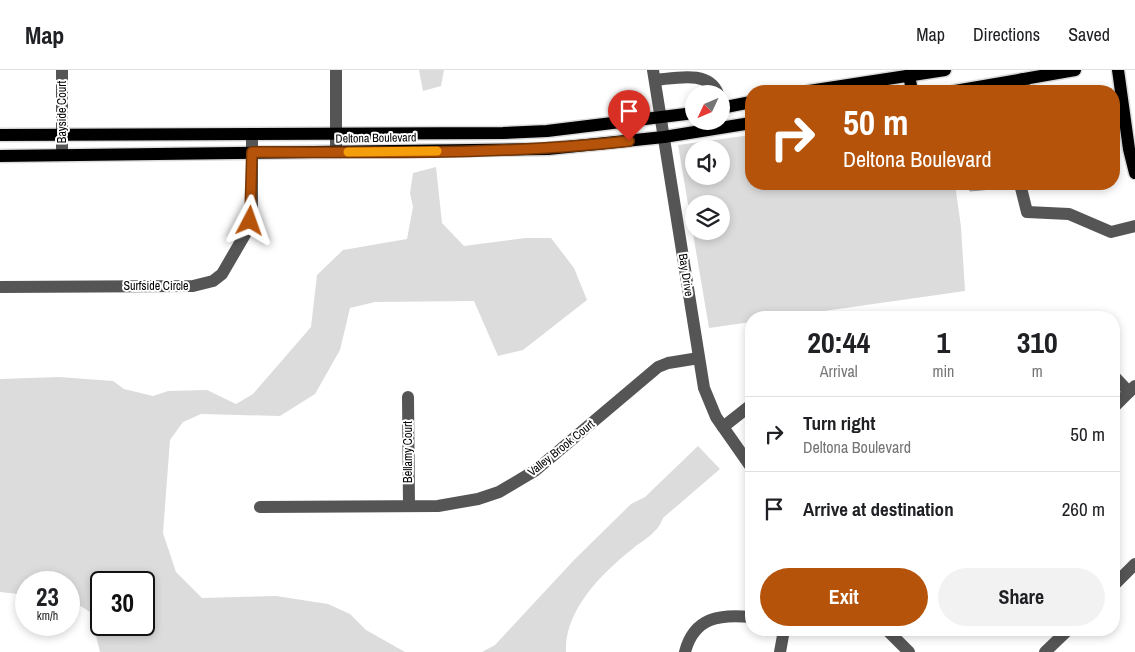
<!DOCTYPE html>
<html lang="en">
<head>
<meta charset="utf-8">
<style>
  :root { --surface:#fff; --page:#f2f2f2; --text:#202124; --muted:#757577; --line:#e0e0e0; --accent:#b45309 }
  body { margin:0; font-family:"Archivo Narrow",sans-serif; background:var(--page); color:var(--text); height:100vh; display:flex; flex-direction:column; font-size:19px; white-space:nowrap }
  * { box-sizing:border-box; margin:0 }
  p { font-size:16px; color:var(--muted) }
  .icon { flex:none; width:28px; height:28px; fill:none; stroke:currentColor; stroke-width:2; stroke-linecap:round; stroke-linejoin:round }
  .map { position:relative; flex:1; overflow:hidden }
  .drawer { position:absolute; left:745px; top:241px; width:375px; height:325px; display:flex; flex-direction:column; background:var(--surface); border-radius:20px; box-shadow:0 2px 8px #0003 }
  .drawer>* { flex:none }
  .hud { position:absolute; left:745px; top:15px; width:375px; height:105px; border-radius:20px; box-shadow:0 2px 8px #0003; background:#b45309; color:#fff; overflow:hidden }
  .needle { width:32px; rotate:226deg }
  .controls { position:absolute; left:685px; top:15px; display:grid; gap:10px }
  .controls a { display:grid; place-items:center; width:45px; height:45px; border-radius:50%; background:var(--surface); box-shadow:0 2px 8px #0003; font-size:25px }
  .speed { position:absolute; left:15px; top:501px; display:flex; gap:10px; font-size:25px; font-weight:700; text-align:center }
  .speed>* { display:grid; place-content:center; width:65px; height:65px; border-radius:50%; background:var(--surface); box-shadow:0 2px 8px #0003; line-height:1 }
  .speed small { font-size:12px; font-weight:400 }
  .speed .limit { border:2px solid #111; border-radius:8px; background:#fff; color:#111 }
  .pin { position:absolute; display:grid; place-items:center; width:42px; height:42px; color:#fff; margin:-51px -21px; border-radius:50% 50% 50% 0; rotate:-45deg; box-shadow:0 0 5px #0007 }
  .pin .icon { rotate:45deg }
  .me { position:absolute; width:55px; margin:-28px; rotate:4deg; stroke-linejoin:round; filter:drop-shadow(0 0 4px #0008) }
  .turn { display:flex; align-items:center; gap:18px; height:105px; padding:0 15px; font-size:22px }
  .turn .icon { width:65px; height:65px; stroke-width:2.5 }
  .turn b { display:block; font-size:35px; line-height:42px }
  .eta { display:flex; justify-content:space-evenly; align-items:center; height:85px; text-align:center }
  .eta b { font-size:30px; font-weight:800; line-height:35px }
  .button { display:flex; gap:10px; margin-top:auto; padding:10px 15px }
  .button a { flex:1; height:58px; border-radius:30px; background:var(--accent); color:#fff; font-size:20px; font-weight:800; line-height:58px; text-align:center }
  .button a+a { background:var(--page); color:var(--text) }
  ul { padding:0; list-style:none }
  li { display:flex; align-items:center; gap:15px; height:75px; padding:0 15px; border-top:1px solid var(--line) }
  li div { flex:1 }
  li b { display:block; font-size:19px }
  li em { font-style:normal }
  header { display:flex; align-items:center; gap:30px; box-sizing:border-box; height:70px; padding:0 25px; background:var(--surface); border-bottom:1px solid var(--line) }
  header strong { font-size:24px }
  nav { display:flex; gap:28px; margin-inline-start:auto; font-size:18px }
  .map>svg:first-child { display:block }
  .green { fill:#dcdcdc; fill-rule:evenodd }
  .building { fill:#c4c4c4; stroke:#999 }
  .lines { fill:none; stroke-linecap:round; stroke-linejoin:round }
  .major-casing { stroke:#dbdbdb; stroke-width:15 }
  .minor { stroke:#555; stroke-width:12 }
  .major { stroke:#000; stroke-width:12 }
  .route-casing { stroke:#753606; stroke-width:12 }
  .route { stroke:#b45309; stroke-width:9 }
  .slow { stroke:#f59e0b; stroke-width:9 }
  .labels { text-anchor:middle; stroke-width:4; stroke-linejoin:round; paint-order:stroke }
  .street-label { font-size:12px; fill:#000; stroke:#fff }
</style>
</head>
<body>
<header>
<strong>Map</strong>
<nav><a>Map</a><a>Directions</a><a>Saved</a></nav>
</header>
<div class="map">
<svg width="1135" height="582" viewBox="0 0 1135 582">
  <rect width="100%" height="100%" fill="#fff"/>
  <g class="green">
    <path d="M419 0H444L441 16 423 21Z"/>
    <path d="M751 65V114H955L961 157 965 221 782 247 751 248V252L709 258 678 75ZM694 79H721V106H694ZM694 134H721V161H694Z"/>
    <path d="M436 97 442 153 464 176 525 168H551L574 198 587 230 523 280 498 286 474 231 375 232 350 238 340 280 315 324 280 346 201 344 183 352 170 370 163 463 176 502 202 528 276 526 328 534 350 544 366 560 405 582H100L90 542 74 532 69 531V512H26V525L0 522V309L59 307 113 311 124 319 153 326 168 321 207 320 236 334 253 324 311 257 317 205 343 180 407 169 413 137 410 123 413 103ZM101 512H144V555H101Z"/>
    <path d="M698 376 720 399 663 448C658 463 643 470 631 480 601 504 564 541 566 582H482L495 575 574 490 631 434 645 427Z"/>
  </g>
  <path class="building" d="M969 114H992V119L970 121Z"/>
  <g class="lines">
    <defs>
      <g id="major">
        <path d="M1118 0 1129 79 1135 103"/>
        <path d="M909 5 912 21"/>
        <path d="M809 21 945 0"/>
        <path d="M955 21 1075 0"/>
        <path d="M721 38 751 32"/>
        <path d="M0 65 503 63 547 61 694 43"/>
        <path d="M0 86 548 79 664 67 751 53"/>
      </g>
    </defs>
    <use href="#major" class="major-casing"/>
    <g class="minor">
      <path d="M336 0V82"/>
      <path d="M653 0 704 318 716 347 751 397"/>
      <path d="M1023 9 1025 21"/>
      <path d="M655 10C677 8 709 0 718 24"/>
      <path d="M62 84V0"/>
      <path d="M1020 114 1027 142 1069 144 1111 162 1135 156"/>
      <path d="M0 217 193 216 213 211 222 204 247 161 252 139V65"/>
      <path d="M1114 306 1129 322"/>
      <path d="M408 327 409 436"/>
      <path d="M1114 337 1135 316"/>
      <path d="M723 357 751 335"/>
      <path d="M260 437 438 436 478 429 499 422 536 400 658 297 668 293 699 288"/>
      <path d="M1114 515 1135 494"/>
      <path d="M887 560 909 582"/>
      <path d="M685 582C694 547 720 544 751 547"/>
      <path d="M780 582 784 560"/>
      <path d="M1045 582 1068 560"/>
    </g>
    <use href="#major" class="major"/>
  </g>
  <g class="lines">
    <defs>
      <path id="route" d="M250 151 252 82C378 82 504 85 629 71"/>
    </defs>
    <use href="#route" class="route-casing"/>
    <use href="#route" class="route"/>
    <path class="slow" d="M348 82 437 81"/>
  </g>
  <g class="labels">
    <g class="street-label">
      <text transform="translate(62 42) rotate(-90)" y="4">Bayside Court</text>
      <text transform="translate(376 68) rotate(-1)" y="4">Deltona Boulevard</text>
      <text transform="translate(686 205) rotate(81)" y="4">Bay Drive</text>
      <text x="156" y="220">Surfside Circle</text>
      <text transform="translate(561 378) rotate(-39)" y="4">Valley Brook Court</text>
      <text transform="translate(408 382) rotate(-90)" y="4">Bellamy Court</text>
    </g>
  </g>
</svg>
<div class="controls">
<a><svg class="needle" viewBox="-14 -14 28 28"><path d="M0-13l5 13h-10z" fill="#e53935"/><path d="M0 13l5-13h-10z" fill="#757577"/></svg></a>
<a><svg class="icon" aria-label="sound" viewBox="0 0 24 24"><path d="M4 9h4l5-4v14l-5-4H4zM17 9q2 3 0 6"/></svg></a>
<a><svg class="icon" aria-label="layers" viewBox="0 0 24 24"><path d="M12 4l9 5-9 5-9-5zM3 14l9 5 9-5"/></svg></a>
</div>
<div class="speed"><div>23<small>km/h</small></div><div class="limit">30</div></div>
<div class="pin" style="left:629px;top:71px;background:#d93025"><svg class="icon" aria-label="arrive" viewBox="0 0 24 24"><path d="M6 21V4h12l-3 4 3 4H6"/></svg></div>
<svg class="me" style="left:250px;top:151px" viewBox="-20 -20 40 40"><path d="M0-17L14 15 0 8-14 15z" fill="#b45309" stroke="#fff" stroke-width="4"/></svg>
<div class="hud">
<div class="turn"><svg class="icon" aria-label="right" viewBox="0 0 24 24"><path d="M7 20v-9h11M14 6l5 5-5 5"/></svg><div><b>50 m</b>Deltona Boulevard</div></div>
</div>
<section class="drawer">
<div class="eta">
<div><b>20:44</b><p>Arrival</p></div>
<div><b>1</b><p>min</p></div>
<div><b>310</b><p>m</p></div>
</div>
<ul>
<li><svg class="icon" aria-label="right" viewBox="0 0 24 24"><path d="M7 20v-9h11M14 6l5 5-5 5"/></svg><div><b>Turn right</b><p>Deltona Boulevard</p></div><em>50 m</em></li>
<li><svg class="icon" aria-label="arrive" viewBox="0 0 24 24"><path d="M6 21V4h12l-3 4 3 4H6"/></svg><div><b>Arrive at destination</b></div><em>260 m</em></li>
</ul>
<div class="button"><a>Exit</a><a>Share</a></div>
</section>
</div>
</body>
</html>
